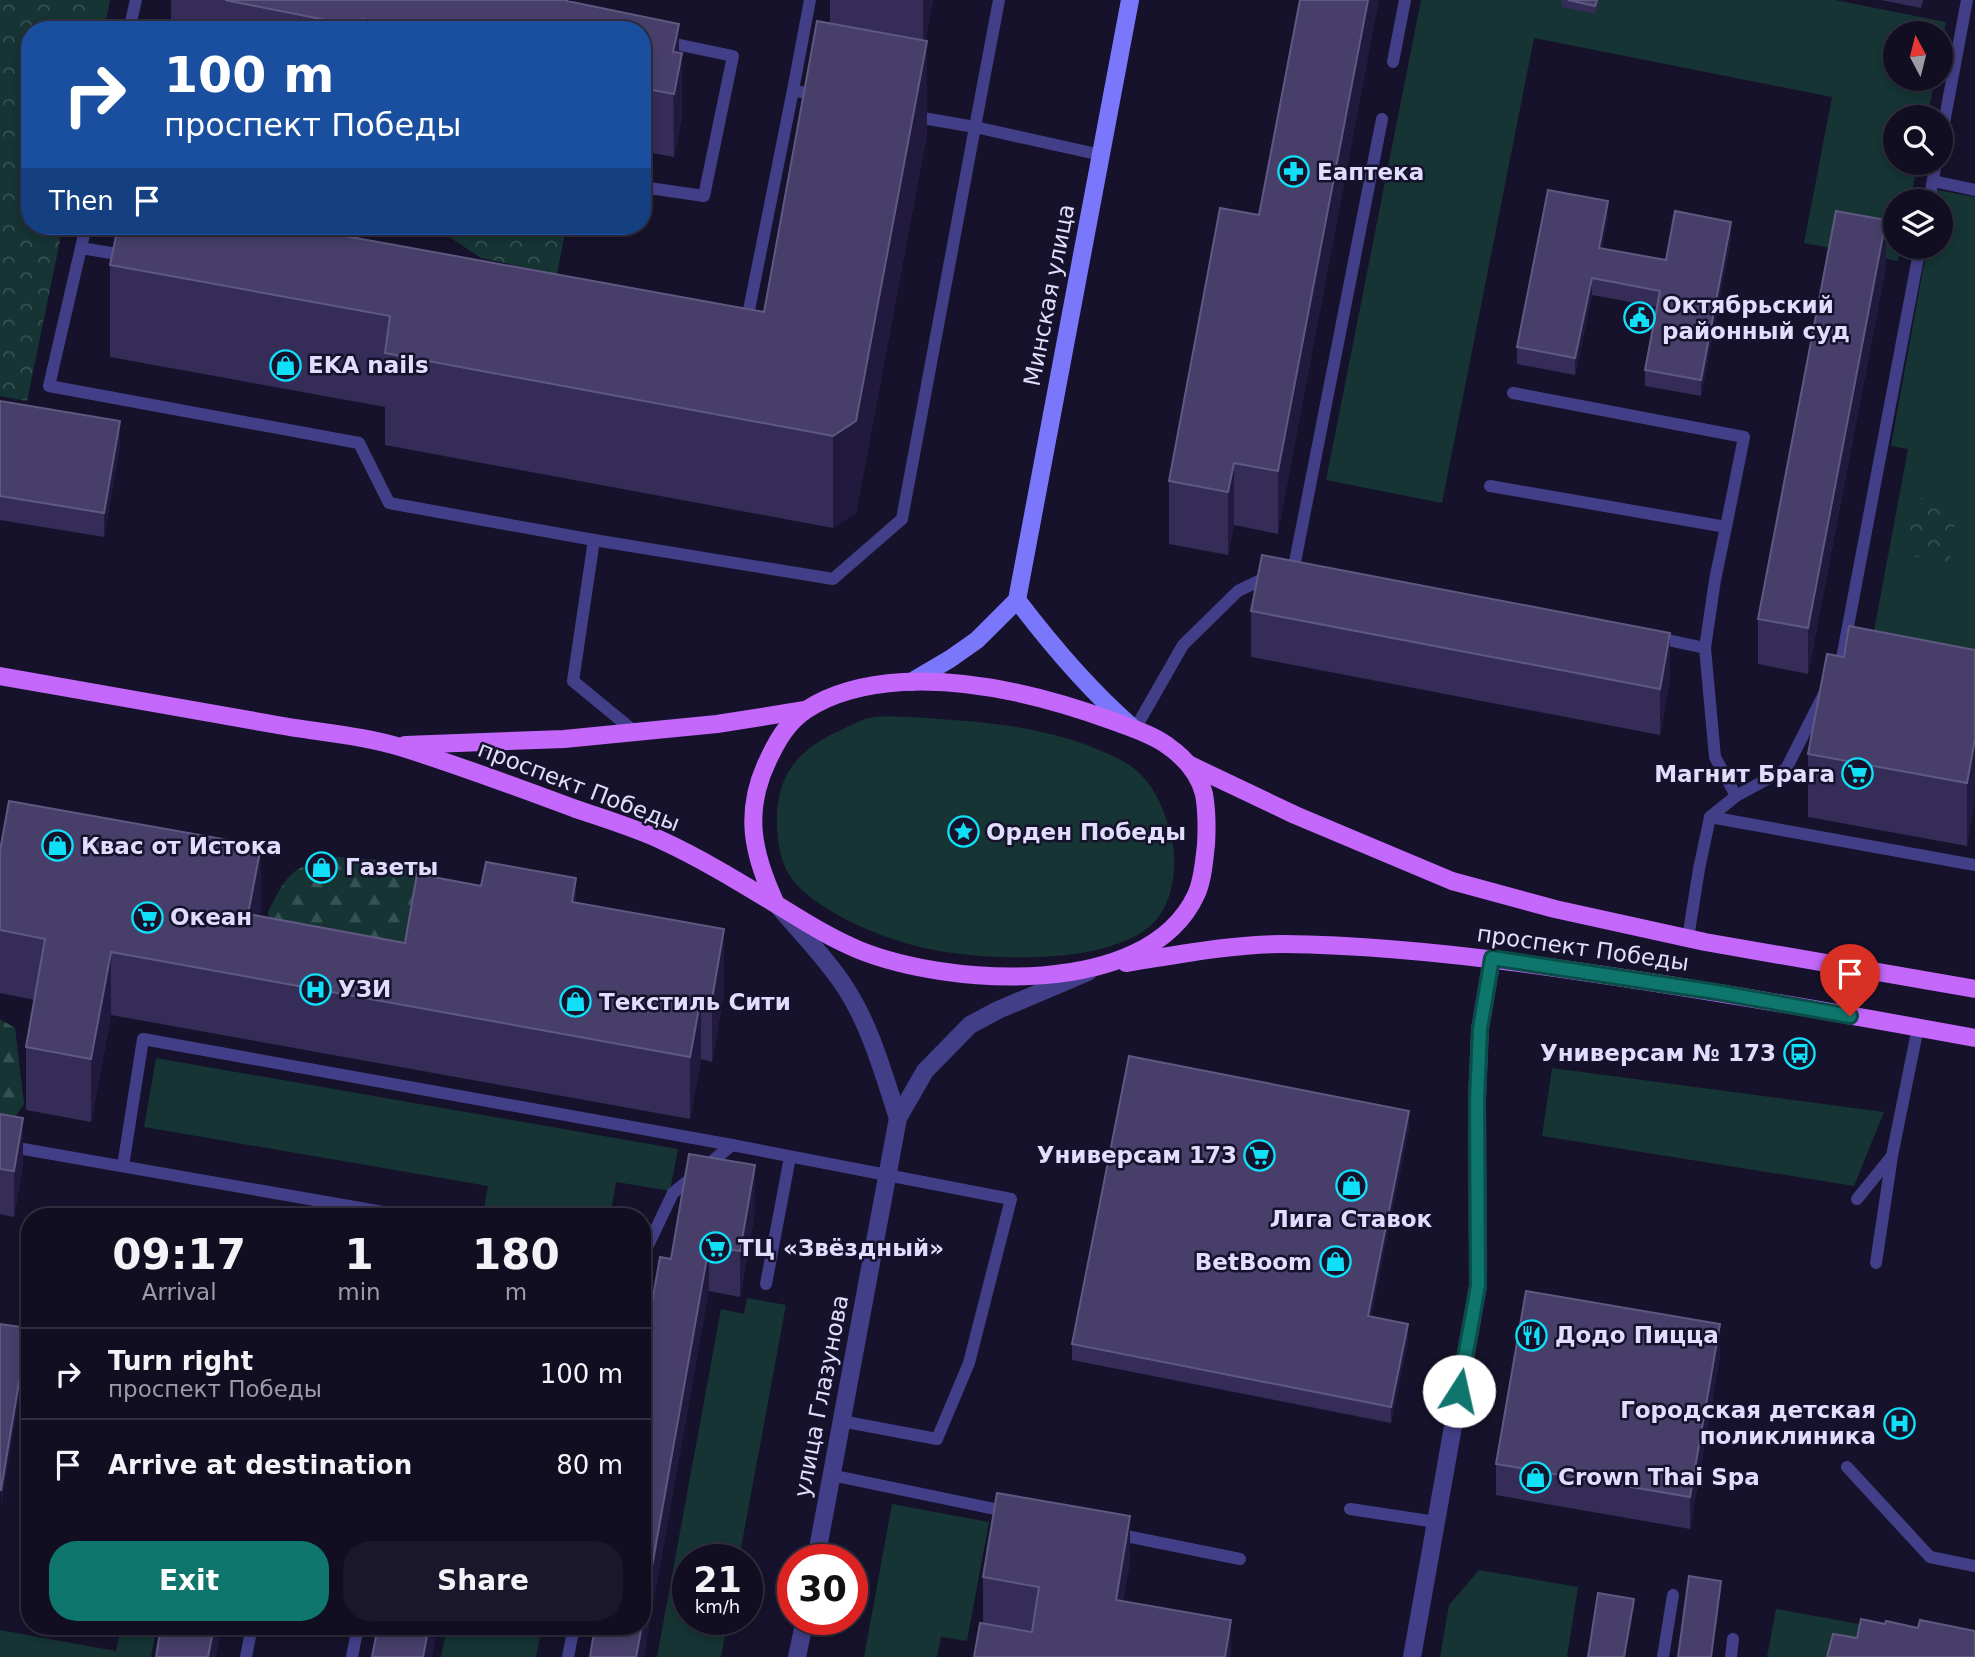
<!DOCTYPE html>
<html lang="en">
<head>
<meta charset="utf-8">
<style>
  :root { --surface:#100e20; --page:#191729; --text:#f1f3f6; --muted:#9c9ca5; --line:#302e3e; --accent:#0f766e }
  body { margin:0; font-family:"DejaVu Sans",sans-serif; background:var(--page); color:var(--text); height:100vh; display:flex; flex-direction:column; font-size:26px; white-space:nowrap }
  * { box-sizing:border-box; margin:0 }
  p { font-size:23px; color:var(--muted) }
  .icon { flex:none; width:38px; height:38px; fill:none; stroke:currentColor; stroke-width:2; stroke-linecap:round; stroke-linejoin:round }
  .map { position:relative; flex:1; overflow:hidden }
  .sheet { position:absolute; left:21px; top:1208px; width:630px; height:427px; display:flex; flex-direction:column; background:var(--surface); border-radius:28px; box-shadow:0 4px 10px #0003,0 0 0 2px var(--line) }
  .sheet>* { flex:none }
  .banner { position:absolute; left:21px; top:21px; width:630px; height:214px; border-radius:28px; box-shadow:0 4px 10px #0003,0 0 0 2px var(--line); background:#1a4fa0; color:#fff; overflow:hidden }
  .needle { width:46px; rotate:353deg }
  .controls { position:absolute; left:1883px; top:21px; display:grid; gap:14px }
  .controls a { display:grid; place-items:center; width:70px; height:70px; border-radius:50%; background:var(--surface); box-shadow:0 4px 10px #0003,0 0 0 2px var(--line); font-size:35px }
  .speed { position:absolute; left:672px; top:1544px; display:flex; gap:14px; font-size:35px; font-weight:700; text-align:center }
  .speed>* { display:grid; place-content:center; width:91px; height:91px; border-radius:50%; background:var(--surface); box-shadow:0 4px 10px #0003,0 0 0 2px var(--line); line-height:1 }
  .speed small { font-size:18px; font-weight:400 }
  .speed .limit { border:10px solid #d22; background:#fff; color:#111 }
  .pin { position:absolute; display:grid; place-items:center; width:60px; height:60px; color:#fff; margin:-72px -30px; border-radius:50% 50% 50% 0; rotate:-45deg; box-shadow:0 0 7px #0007 }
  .pin .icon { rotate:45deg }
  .me { position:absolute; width:77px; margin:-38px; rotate:10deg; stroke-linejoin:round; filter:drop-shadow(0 0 5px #0008) }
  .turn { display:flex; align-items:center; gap:24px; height:147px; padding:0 28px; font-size:32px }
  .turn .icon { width:91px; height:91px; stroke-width:2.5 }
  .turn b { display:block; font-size:49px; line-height:60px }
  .then { display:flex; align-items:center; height:66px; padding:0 28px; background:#0003; gap:14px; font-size:26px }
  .eta { display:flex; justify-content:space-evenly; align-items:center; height:119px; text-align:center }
  .eta b { font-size:42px; font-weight:600; line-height:49px }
  .cta { display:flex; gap:14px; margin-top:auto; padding:14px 28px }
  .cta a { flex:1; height:80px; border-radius:28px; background:var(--accent); color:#fff; font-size:28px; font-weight:600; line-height:80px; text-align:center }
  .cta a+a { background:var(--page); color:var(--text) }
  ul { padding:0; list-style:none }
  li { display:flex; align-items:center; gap:21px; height:91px; padding:0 28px; border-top:2px solid var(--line) }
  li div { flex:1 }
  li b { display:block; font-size:26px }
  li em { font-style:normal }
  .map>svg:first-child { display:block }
  .grass { fill:#153433 }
  .forest { fill:url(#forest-firs) }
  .park { fill:url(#park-crowns) }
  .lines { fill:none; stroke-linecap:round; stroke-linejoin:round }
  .lane { stroke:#423f88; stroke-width:12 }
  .street { stroke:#423f88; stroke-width:18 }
  .secondary { stroke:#7a77fa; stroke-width:18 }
  .primary { stroke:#c368fa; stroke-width:18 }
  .wall { fill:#352c58 }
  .shaded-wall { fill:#211a3e }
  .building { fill:#473f69; stroke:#5f5881; stroke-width:2 }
  .route-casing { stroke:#0a4d48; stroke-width:18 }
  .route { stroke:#0f766e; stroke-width:12 }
  .labels { text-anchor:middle; stroke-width:5; stroke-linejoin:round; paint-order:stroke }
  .poi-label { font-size:23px; font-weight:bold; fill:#e0ddfe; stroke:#16122b; text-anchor:start }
  .street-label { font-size:23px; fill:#e0ddfe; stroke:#16122b }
</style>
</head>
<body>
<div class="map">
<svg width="1975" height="1657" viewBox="0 0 1975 1657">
  <defs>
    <pattern id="forest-firs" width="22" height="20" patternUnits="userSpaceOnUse" patternTransform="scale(1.75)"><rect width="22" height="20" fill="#153433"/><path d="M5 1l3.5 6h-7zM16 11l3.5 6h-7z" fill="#375152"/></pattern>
    <pattern id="park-crowns" width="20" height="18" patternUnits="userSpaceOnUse" patternTransform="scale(1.75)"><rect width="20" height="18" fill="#153433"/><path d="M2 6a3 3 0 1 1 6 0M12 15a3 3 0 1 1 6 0" fill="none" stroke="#375152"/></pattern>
  </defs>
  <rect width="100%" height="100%" fill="#16122b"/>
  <g class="grass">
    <path d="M1421 0H1835L1946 22 1941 47V33H1895V79H1935L1927 117H1895V163H1918L1910 201H1895V247H1901L1898 261 1804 243 1832 97 1534 38 1442 503 1326 480Z"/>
    <path d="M1937 190 1975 197V654L1873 636 1908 449 1891 446 1927 247H1941V201H1935Z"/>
    <path d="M913 717C978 722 1037 724 1099 750 1116 757 1130 763 1143 777 1156 790 1164 811 1169 828 1178 855 1176 891 1160 915 1125 967 989 961 934 950 891 942 833 919 801 889 783 872 778 851 777 827 775 777 796 750 841 730 849 726 857 722 865 719 879 715 898 717 913 717Z"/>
    <path d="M156 1058 678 1149 670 1191 616 1182 610 1216 483 1215 488 1186 144 1127Z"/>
    <path d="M1552 1068 1884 1112 1854 1186 1542 1136Z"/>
    <path d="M747 1298 786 1305 739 1559H688V1619H728L721 1657H657L721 1309 744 1314Z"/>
    <path d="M892 1504 989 1522 967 1641 941 1637 937 1657H864Z"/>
    <path d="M1479 1570 1578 1587 1567 1657H1440L1449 1605Z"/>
    <path d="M1776 1609 1975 1645V1657H1767Z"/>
    <path d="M121 1626H157L151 1657H0V1630L116 1651Z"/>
    <path d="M447 1626H542L536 1657H441Z"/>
  </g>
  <g class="forest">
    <path d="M336 857 377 860 416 868 443 887 402 944 281 964 268 912C287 874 292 865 336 857Z"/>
    <path d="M0 1019 15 1028 24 1104 14 1119 0 1122Z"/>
  </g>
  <g class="park">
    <path d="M0 0H110L104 30H30V226H63L27 401 0 396Z"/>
    <path d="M438 226H555L566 228 557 274 481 258 437 229Z"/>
    <path d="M1915 497 1958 504 1949 562 1907 555Z"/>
  </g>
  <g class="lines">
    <g class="lane">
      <path d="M129 30 136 0"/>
      <path d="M642 37 733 56 704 196 642 187"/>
      <path d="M1393 62 1405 0"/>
      <path d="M793 90 810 0"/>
      <path d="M911 116 975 127 999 0"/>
      <path d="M1941 139 1967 0"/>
      <path d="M1933 181 1975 190"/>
      <path d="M1929 201 1936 163"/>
      <path d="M86 226 49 386 359 443 389 503 594 540 573 681 635 732"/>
      <path d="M81 248 129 256"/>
      <path d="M746 325 793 90 818 96"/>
      <path d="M1513 393 1744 437 1726 527"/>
      <path d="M1490 486 1726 527 1715 580 1705 648"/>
      <path d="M594 540 833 579 902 519 975 127 1101 155"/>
      <path d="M1295 562 1382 119"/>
      <path d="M1654 637 1705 648 1715 757 1736 796"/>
      <path d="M1835 671 1842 658 1920 247"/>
      <path d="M1135 729 1183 645 1238 591 1269 576"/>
      <path d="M1710 817 1975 865"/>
      <path d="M1688 938 1699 869 1710 817 1736 796 1786 769 1824 694"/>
      <path d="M0 1145 406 1216"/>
      <path d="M123 1166 143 1039 732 1145"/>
      <path d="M1857 1199 1892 1156"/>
      <path d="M642 1258 673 1193 732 1145 1011 1199 969 1363 937 1439 841 1421"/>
      <path d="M1876 1263 1892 1156 1918 1027"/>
      <path d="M766 1284 790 1157"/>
      <path d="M1847 1467 1930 1557 1975 1566"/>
      <path d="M831 1475 1009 1512"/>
      <path d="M1350 1509 1436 1522"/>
      <path d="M1116 1534 1240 1559"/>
      <path d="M246 1657 252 1626"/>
      <path d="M352 1657 358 1626"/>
      <path d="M568 1657 574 1626"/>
      <path d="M1663 1657 1673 1595"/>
      <path d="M1731 1657 1733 1639"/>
    </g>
    <g class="street">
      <path d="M779 907C801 933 827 959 845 987 871 1027 883 1073 898 1118"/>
      <path d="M816 1559 898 1118 925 1071 970 1025 998 1010 1088 972"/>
      <path d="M797 1657 805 1619"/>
      <path d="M1412 1657 1478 1286 1477 1099 1480 1029 1492 958"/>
    </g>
    <g class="secondary">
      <path d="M1017 600C1052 646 1088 689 1132 727"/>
      <path d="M911 682 950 659 977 640 1017 600 1130 0"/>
    </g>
    <g class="primary">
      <path d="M0 676C91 692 181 708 272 724 314 732 362 735 403 748 461 766 519 788 576 809 605 819 635 828 663 841 702 859 741 883 779 906 805 922 830 938 859 950 948 986 1147 1000 1196 895 1203 880 1204 861 1206 845 1207 828 1207 811 1204 794 1199 774 1185 758 1168 746 1152 734 1131 728 1113 721 1047 697 973 678 903 682 870 684 833 692 806 710 788 722 778 739 769 758 743 810 752 853 776 904"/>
      <path d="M405 745 564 739 717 724 805 710"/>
      <path d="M1190 765 1295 815 1452 881 1555 909 1705 942 1975 989"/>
      <path d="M1126 963C1177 955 1231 944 1283 944 1384 945 1484 957 1583 972 1714 991 1845 1014 1975 1038"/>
    </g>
  </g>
  <g class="wall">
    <path d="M171 0H570V2L679 24V53H682V116L674 157 642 151V30H171Z"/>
    <path d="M830 0H933L925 41 927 133 856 513 833 528 385 445V407L110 357V265L764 312 830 24Z"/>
    <path d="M1300 0 1278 534 1234 525 1228 555 1169 544V481L1259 215Z"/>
    <path d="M1562 0H1599L1595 14 1562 7Z"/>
    <path d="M1881 0H1923L1921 8Z"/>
    <path d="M1608 217 1602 248 1666 260 1731 238 1701 396 1645 386V370L1657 307 1592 295 1575 375 1517 364V347Z"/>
    <path d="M1886 266 1808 674 1758 664V619Z"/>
    <path d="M0 401 120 445 104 537 0 520Z"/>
    <path d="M1251 611 1670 678 1660 735 1251 657Z"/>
    <path d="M1975 650 1967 846 1808 817V754L1844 657Z"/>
    <path d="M0 851 261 909 259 917 405 943 576 903 724 992 712 1062 701 1059 690 1119 111 1015 91 1122 26 1110V1047L35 1000 0 993Z"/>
    <path d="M0 1114 23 1164 14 1217 0 1214Z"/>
    <path d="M1409 1127 1371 1316 1408 1340 1391 1423 1072 1360V1344Z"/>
    <path d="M755 1211 740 1297 709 1291 671 1259Z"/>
    <path d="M1720 1356 1690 1529 1496 1495V1464Z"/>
    <path d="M1130 1561 1123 1601 1231 1657H974L1032 1631 983 1623V1577Z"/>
  </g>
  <g class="shaded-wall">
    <path d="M923 0H933L923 55Z"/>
    <path d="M1368 0H1379L1278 534V471Z"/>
    <path d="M679 24V71L682 53V116L674 157 673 52Z"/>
    <path d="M927 41V133L856 513 833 528V436Z"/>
    <path d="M1608 201V217L1599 264V248Z"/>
    <path d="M1886 220V266L1808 674V628Z"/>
    <path d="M1731 222V238L1701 396V380Z"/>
    <path d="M1592 278V295L1575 375V358Z"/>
    <path d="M120 421V445L104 537V513Z"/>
    <path d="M1234 463V525L1228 555V492Z"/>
    <path d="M1670 633V678L1660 735V689Z"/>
    <path d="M1975 739V802L1967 846V783Z"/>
    <path d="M261 846V909L248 977V914Z"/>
    <path d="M576 878V941L572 902Z"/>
    <path d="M724 929V992L712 1062V999Z"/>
    <path d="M111 952V1015L91 1122V1059Z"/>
    <path d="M701 997V1059L690 1119V1057Z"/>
    <path d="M1409 1111V1127L1368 1332V1316Z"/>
    <path d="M23 1118V1164L14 1217V1171Z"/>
    <path d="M755 1165V1211L740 1297V1251Z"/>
    <path d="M709 1246V1291L644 1657H636Z"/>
    <path d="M1408 1324V1340L1391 1423V1407Z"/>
    <path d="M1720 1324V1356L1690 1529V1497Z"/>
    <path d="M28 1328V1344L1 1507V1490Z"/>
    <path d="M1130 1516V1561L1116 1645V1600Z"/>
    <path d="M1721 1581V1589L1712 1657H1711Z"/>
    <path d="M1634 1599V1608L1625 1657H1624Z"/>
    <path d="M1231 1620V1657H1225Z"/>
    <path d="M214 1626H222L216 1657H208Z"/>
    <path d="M429 1626H438L432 1657H423Z"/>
  </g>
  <g class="building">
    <path d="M225 0H567V1L679 24 673 52 682 53 674 94 642 88V30H414L362 19 361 27Z"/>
    <path d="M1300 0H1368L1278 471 1234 463 1228 492 1169 481 1220 208 1259 215Z"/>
    <path d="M1568 0H1597L1595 6Z"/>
    <path d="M817 21 927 41 856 421 833 436 385 353 390 316 110 265 118 226H290L764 312Z"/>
    <path d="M1548 190 1608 201 1599 248 1666 260 1675 211 1731 222 1701 380 1645 370 1660 291 1592 278 1575 358 1517 347Z"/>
    <path d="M1836 211 1886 220 1808 628 1758 619Z"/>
    <path d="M0 401 120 421 104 513 0 496Z"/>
    <path d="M1262 555 1670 633 1660 689 1251 611Z"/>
    <path d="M1849 626 1975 650V739L1967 783 1808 754 1827 654 1844 657Z"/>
    <path d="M9 801 261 846 248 914 405 943 417 874 481 886 486 862 576 878 572 902 724 929 712 999 701 997 690 1057 111 952 91 1059 26 1047 45 939 0 930V851Z"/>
    <path d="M1129 1056 1409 1111 1368 1316 1408 1324 1391 1407 1072 1344Z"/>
    <path d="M0 1114 23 1118 14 1171 0 1169Z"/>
    <path d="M689 1154 755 1165 740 1251 709 1246 642 1623V1360L660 1257 671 1259Z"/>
    <path d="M1526 1291 1720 1324 1690 1497 1496 1464Z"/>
    <path d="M0 1324 28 1328 1 1490H0Z"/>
    <path d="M997 1493 1130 1516 1116 1600 1231 1620 1225 1657H974L980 1623 1032 1632 1039 1587 983 1577Z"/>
    <path d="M1689 1576 1721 1581 1711 1657H1678Z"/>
    <path d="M1598 1593 1634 1599 1624 1657H1588Z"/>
    <path d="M1861 1619 1885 1624 1886 1621 1918 1628 1920 1620 1975 1631V1657H1827L1833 1634 1857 1638Z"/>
    <path d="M161 1626H214L208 1657H156Z"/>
    <path d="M378 1626H429L423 1657H372Z"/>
    <path d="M595 1626H642L636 1657H590Z"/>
  </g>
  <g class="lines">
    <defs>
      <path id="route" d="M1459 1391 1478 1286 1477 1100 1480 1029 1492 958 1716 992 1850 1016"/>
    </defs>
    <use href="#route" class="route-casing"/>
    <use href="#route" class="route"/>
  </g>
  <defs>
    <symbol id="pharmacy-ring" viewBox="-11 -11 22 22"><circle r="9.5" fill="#16122b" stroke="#10e0f7" stroke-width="1.5"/><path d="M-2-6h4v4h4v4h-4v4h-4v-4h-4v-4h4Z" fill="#10e0f7"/></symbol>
    <symbol id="civic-ring" viewBox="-11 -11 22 22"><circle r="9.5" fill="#16122b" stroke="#10e0f7" stroke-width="1.5"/><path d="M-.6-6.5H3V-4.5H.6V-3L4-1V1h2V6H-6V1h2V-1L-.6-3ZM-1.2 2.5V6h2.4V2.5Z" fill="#10e0f7"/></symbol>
    <symbol id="shop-ring" viewBox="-11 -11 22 22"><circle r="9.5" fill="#16122b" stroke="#10e0f7" stroke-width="1.5"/><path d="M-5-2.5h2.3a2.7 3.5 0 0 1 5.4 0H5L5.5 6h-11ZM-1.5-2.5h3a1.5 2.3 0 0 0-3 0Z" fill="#10e0f7"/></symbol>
    <symbol id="supermarket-ring" viewBox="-11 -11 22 22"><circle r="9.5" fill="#16122b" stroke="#10e0f7" stroke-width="1.5"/><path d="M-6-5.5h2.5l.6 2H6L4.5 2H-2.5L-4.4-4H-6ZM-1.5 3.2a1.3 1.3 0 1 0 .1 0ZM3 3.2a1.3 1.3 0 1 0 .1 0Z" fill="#10e0f7"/></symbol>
    <symbol id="sight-ring" viewBox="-11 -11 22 22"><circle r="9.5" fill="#16122b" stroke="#10e0f7" stroke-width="1.5"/><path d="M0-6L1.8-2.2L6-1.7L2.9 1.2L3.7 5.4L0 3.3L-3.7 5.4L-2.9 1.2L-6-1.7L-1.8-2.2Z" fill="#10e0f7"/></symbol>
    <symbol id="hospital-ring" viewBox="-11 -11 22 22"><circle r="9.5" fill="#16122b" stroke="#10e0f7" stroke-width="1.5"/><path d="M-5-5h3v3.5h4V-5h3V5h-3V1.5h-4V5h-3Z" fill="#10e0f7"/></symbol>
    <symbol id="bus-ring" viewBox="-11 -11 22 22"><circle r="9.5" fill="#16122b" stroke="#10e0f7" stroke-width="1.5"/><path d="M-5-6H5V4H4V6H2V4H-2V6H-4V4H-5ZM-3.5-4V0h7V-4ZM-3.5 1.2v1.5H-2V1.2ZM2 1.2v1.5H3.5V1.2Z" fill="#10e0f7"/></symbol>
    <symbol id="restaurant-ring" viewBox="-11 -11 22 22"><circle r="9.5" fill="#16122b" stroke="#10e0f7" stroke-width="1.5"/><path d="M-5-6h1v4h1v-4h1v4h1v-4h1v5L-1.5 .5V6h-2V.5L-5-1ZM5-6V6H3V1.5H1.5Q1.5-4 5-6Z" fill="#10e0f7"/></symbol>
  </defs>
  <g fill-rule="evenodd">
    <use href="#pharmacy-ring" x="1276" y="154" width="35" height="35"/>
    <use href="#civic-ring" x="1622" y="300" width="35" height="35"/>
    <use href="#shop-ring" x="268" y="348" width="35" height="35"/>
    <use href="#supermarket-ring" x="1840" y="756" width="35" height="35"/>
    <use href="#sight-ring" x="946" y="814" width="35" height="35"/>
    <use href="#shop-ring" x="40" y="828" width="35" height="35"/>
    <use href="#shop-ring" x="304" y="850" width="35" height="35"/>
    <use href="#supermarket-ring" x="130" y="900" width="35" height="35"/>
    <use href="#hospital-ring" x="298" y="972" width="35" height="35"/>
    <use href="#shop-ring" x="558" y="984" width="35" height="35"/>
    <use href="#bus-ring" x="1782" y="1036" width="35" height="35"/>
    <use href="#supermarket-ring" x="1242" y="1138" width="35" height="35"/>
    <use href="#shop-ring" x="1334" y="1168" width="35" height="35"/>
    <use href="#supermarket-ring" x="698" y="1230" width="35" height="35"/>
    <use href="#shop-ring" x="1318" y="1244" width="35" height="35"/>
    <use href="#restaurant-ring" x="1514" y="1318" width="35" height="35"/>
    <use href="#hospital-ring" x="1882" y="1406" width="35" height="35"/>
    <use href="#shop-ring" x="1518" y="1460" width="35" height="35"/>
  </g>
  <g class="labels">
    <g class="poi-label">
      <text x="1317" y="180">Еаптека</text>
      <text x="1662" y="313">Октябрьский<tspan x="1662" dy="26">районный суд</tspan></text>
      <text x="308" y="373">EKA nails</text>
      <text x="1835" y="782" text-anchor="end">Магнит Брага</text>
      <text x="986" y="840">Орден Победы</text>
      <text x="81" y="854">Квас от Истока</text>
      <text x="345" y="875">Газеты</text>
      <text x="170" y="925">Океан</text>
      <text x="338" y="997">УЗИ</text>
      <text x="599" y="1010">Текстиль Сити</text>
      <text x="1776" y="1061" text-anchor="end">Универсам № 173</text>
      <text x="1237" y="1163" text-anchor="end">Универсам 173</text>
      <text x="1351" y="1227" text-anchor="middle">Лига Ставок</text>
      <text x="738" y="1256">ТЦ «Звёздный»</text>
      <text x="1312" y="1270" text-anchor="end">BetBoom</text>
      <text x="1555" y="1343">Додо Пицца</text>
      <text x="1876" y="1418" text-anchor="end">Городская детская<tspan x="1876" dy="26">поликлиника</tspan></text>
      <text x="1558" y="1485">Crown Thai Spa</text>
    </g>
    <g class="street-label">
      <text transform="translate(1049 295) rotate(-79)" y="8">Минская улица</text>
      <text transform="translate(579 786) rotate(21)" y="8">проспект Победы</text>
      <text transform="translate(1583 948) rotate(8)" y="8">проспект Победы</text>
      <text transform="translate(821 1396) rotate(-79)" y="8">улица Глазунова</text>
    </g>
  </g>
</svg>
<div class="controls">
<a><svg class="needle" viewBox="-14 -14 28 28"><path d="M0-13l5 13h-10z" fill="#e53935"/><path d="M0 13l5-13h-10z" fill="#9c9ca5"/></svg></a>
<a><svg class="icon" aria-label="search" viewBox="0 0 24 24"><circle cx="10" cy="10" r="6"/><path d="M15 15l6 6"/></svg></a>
<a><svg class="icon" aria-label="layers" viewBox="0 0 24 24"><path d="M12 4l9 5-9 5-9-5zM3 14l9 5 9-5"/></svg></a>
</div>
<div class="speed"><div>21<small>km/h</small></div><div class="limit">30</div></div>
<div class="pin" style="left:1850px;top:1016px;background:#d93025"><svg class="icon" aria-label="arrive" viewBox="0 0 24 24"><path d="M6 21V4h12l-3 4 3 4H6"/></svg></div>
<svg class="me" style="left:1459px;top:1391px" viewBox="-20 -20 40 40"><circle r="19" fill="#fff"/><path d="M0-13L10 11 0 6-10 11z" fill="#0f766e"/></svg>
<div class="banner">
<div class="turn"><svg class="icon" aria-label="right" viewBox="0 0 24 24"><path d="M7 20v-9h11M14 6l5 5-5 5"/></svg><div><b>100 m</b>проспект Победы</div></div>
<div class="then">Then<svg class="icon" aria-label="arrive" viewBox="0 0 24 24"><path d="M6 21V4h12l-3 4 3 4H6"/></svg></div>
</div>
<section class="sheet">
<div class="eta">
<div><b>09:17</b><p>Arrival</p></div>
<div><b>1</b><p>min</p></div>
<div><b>180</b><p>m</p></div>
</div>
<ul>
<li><svg class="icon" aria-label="right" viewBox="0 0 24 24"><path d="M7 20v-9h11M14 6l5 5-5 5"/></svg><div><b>Turn right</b><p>проспект Победы</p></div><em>100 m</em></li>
<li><svg class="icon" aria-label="arrive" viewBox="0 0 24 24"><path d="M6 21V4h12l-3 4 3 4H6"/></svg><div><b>Arrive at destination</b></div><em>80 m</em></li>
</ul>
<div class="cta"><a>Exit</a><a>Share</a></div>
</section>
</div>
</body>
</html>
